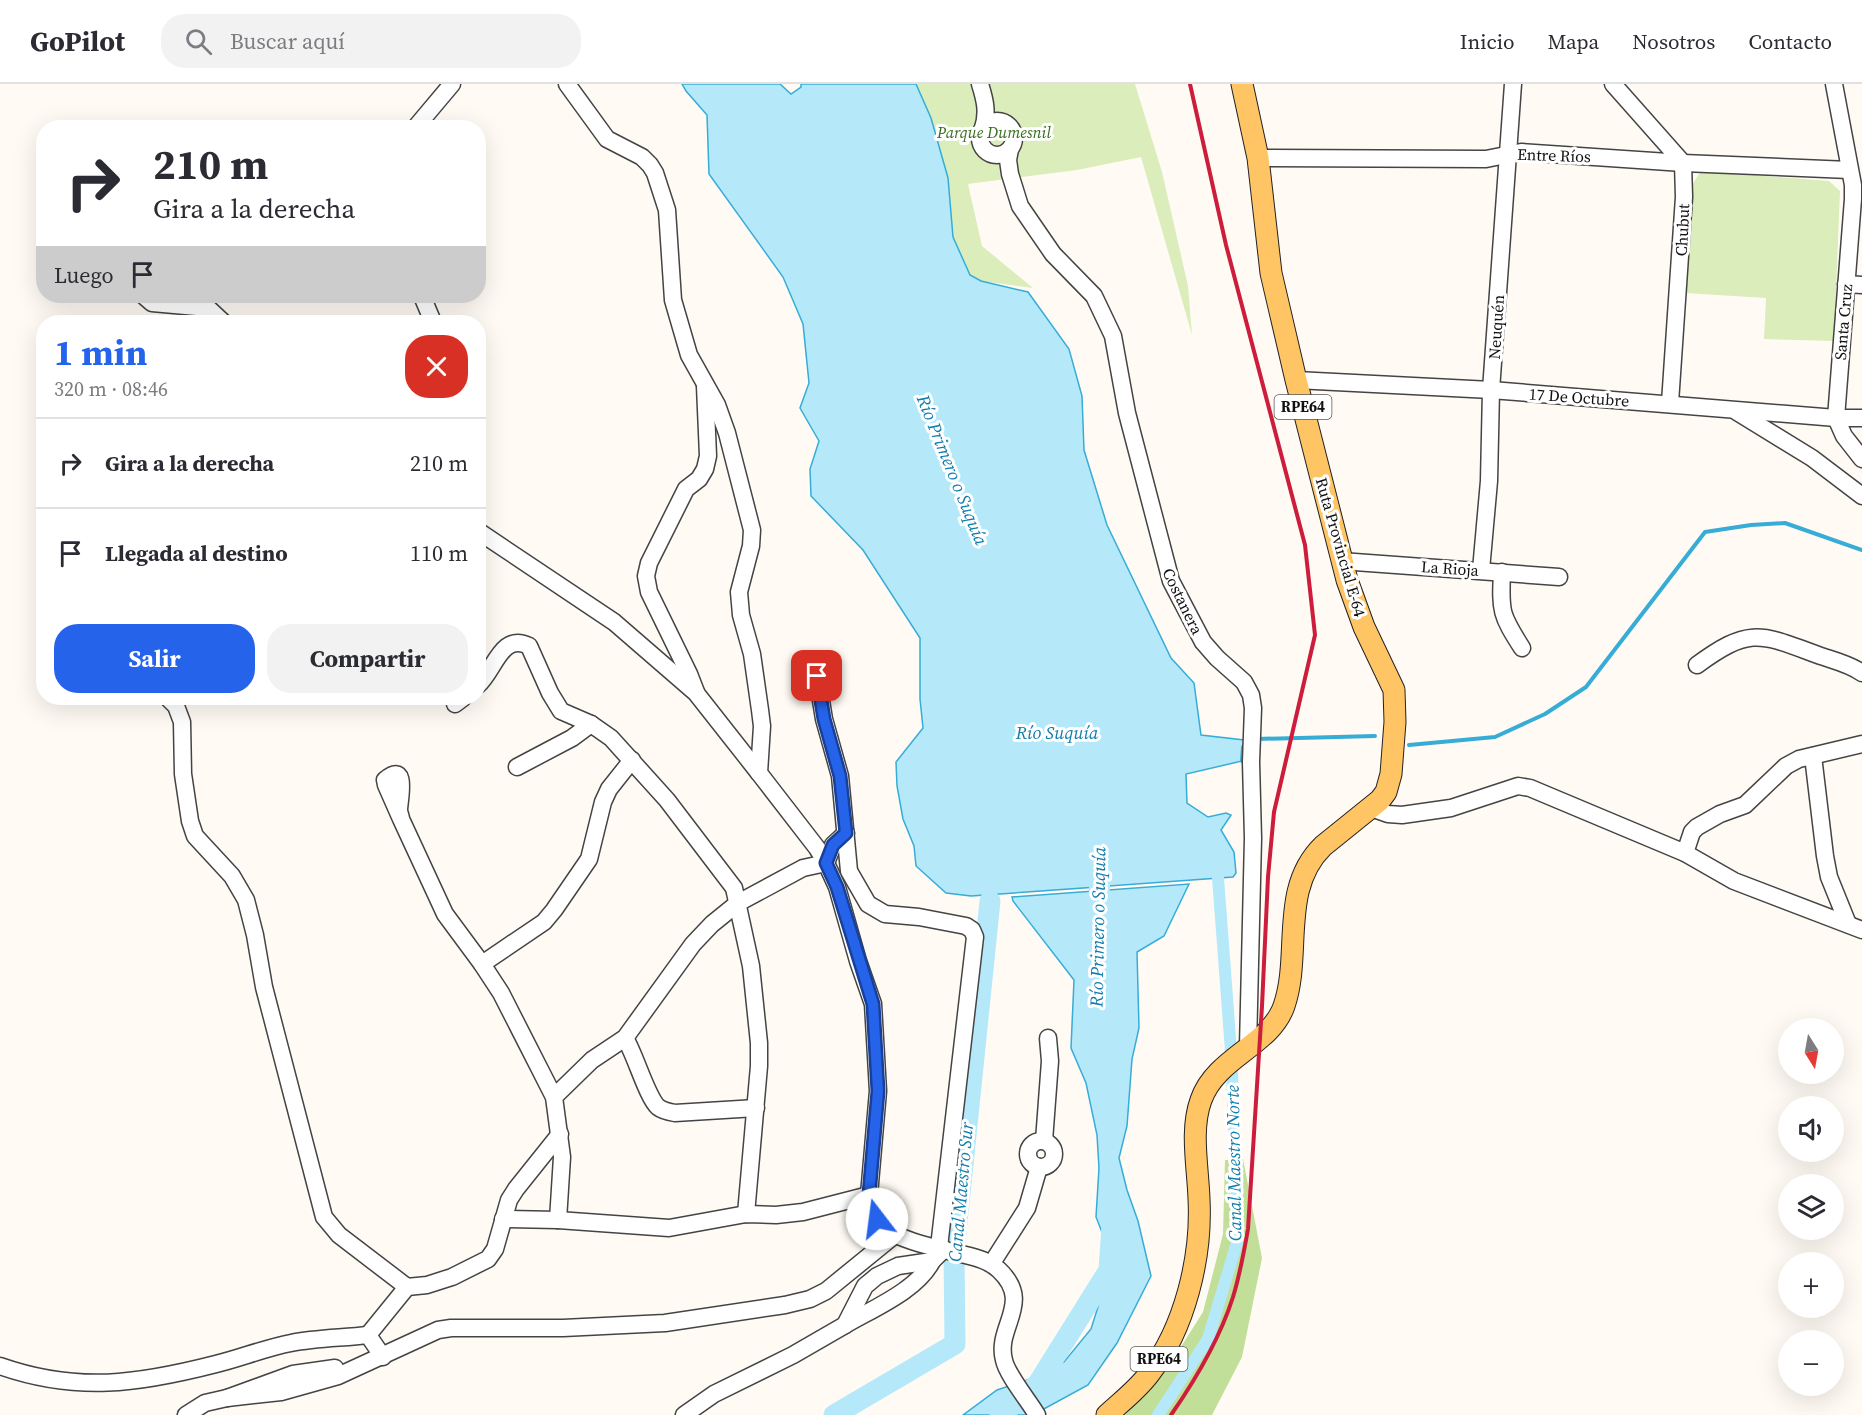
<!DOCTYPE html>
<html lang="es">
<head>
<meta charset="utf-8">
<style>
  :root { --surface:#fff; --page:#f2f2f3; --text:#2b2b33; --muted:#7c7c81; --line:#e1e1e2; --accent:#2563eb }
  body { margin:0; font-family:"Source Serif 4",serif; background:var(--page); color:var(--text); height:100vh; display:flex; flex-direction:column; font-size:22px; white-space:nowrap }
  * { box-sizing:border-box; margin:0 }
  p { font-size:20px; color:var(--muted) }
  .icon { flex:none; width:33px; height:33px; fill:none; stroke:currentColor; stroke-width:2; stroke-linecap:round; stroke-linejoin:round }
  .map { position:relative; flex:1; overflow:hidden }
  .drawer { position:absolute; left:36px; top:231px; width:450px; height:390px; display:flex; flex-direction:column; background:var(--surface); border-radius:24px; box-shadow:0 6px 24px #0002 }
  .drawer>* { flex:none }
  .banner { position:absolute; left:36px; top:36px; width:450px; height:183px; border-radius:24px; box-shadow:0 6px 24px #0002; background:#fff; color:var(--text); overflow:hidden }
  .needle { width:39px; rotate:169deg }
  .fabs { position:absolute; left:1778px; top:934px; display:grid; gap:12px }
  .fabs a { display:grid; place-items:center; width:66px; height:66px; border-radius:50%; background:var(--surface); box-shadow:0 6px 24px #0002; font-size:30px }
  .pin { position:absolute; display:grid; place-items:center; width:51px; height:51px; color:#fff; margin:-26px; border-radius:12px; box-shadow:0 3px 9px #0006 }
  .me { position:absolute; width:66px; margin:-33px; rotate:345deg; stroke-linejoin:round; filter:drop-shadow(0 0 4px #0008) }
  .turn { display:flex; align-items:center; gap:21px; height:126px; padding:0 18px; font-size:27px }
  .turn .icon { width:78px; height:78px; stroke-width:2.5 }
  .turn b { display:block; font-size:42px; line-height:51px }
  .then { display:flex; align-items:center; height:57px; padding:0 18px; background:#0003; gap:12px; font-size:22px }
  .round { display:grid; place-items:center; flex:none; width:63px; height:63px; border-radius:24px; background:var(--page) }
  .head { display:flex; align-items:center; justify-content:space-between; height:102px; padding:0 18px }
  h1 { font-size:36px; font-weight:700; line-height:45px; color:var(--accent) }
  .button { display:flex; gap:12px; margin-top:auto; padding:12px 18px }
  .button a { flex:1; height:69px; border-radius:24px; background:var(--accent); color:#fff; font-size:24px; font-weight:700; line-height:69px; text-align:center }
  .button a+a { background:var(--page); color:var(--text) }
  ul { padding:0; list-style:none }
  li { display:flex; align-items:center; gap:18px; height:90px; padding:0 18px; border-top:2px solid var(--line) }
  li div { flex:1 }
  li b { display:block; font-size:22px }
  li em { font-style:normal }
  header { display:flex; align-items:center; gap:36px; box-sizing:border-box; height:84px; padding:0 30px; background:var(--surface); border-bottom:2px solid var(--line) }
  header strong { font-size:28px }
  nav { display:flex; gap:33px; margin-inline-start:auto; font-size:21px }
  .search { width:420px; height:54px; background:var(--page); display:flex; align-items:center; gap:15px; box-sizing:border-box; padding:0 21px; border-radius:24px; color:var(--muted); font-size:22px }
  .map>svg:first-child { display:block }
  .green { fill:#dbedba }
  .forest { fill:#c1df98 }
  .water { fill:#b5e9fa; stroke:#36acd7; stroke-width:1.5 }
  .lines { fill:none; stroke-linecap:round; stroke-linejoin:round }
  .stream { stroke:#36acd7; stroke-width:4 }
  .canal { stroke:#b5e9fa; stroke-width:12 }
  .river { stroke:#b5e9fa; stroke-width:21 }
  .minor-casing { stroke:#444; stroke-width:19 }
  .major-casing { stroke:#222; stroke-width:23 }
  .minor { stroke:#fff; stroke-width:16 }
  .major { stroke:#ffc564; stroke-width:21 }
  .rail { stroke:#cc1d3c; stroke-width:4 }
  .route-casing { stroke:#184099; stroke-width:15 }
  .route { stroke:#2563eb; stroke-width:10 }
  .labels { text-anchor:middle; stroke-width:6; stroke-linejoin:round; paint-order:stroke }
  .shield { fill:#fff; stroke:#585858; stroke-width:1.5 }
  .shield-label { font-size:15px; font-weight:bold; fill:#111 }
  .park-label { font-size:16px; font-style:italic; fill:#376e1b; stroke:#fff }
  .street-label { font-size:16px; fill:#111; stroke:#fff }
  .water-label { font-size:18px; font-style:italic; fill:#0f7dad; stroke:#fff }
</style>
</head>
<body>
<header>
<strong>GoPilot</strong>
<div class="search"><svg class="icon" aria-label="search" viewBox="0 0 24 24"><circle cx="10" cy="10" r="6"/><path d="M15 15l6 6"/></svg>Buscar aquí</div>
<nav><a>Inicio</a><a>Mapa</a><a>Nosotros</a><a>Contacto</a></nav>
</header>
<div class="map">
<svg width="1862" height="1331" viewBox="0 0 1862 1331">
  <rect width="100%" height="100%" fill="#fffbf4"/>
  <g class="green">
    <path d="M916 0H1135L1162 88 1188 202 1192 251 1141 73 1077 86 968 100 982 162 1033 204 981 197 970 191 953 153 948 94Z"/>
    <path d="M1701 87 1829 97 1840 107 1834 257 1764 255 1766 214 1685 209 1692 101Z"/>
  </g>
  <path class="forest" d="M1243 1075 1262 1174 1242 1273 1212 1331H1117L1165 1288 1203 1228 1223 1150 1225 1076Z"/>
  <g class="water">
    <path d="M682 0H780L791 10 801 3V0H916L931 34 948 94 953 153 970 191 981 197 1028 208 1069 265 1082 312 1084 366 1107 441 1171 574 1194 599 1201 651 1244 656 1242 677 1186 690 1187 719 1208 733 1226 729 1231 731 1221 746 1234 768 1236 789 1233 793 1109 802 1108 799 1097 800V803L971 812 946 809 916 782 914 762 903 735 897 702 896 678 923 644 920 615V554L863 466 811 412 810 385 819 357 800 324 809 299 803 240 783 193 709 90 707 31 686 7Z"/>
    <path d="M1189 800 1164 852 1137 868 1139 944 1132 975 1127 1042 1119 1074 1127 1106 1138 1137 1151 1192 1117 1259 1088 1301 1042 1326 1028 1331H963L997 1306 1033 1294 1064 1278 1091 1245 1103 1207 1116 1184 1096 1133 1099 1084 1097 1051 1086 999 1071 964 1074 896 1013 817 1012 813Z"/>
  </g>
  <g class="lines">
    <g class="stream">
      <path d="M1256 655 1375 652"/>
      <path d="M1409 661 1495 653 1545 630 1586 603 1705 448 1751 441 1785 439 1862 466"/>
      <path d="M1242 677 1243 663"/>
    </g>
    <g class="canal">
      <path d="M1218 794 1231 967"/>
      <path d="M1158 1331 1208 1255 1238 1155 1232 988"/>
    </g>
    <g class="river">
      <path d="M1098 835 1101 770"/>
      <path d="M834 1331 955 1260 954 1168 990 817"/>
      <path d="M1000 1331 1037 1301 1109 1186 1112 1142"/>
    </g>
    <defs>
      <g id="minor">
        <path d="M567 0 607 55 642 73 650 81 655 89 667 126 673 216 689 271 717 321 727 349 752 446 751 462 739 508 741 531 752 570 760 626 762 642 759 689 817 764 826 779 837 803 858 877 873 920 878 1007 869 1111C871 1122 874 1136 884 1143 900 1157 937 1164 957 1169 973 1173 987 1175 999 1186 1034 1219 995 1243 1004 1276 1007 1291 1029 1317 1037 1331"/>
        <path d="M980 0C985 16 988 28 983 44"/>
        <path d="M1613 0 1683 79 1684 113 1670 319"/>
        <path d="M1834 0 1853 101V115L1836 334 1844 352 1862 375"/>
        <circle cx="997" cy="54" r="17"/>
        <path d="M415 44 452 0"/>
        <path d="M1010 65 1008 76 1010 90 1020 122 1053 170 1094 212 1113 252 1127 329 1171 497 1203 558 1217 574 1244 598 1251 611 1253 624 1251 678 1253 754 1248 963"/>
        <path d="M1258 74 1486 75 1521 68 1683 79 1849 86"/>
        <path d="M1846 200 1862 201"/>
        <path d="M144 212 152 219 208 224 223 238"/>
        <path d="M422 212 433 238"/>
        <path d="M1296 296 1491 306 1836 334H1862"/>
        <path d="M1737 328 1812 374 1862 412"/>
        <path d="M478 447 614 538 696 609 759 689"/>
        <path d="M1341 477 1559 493"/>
        <path d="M1481 486 1489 397 1491 306 1513 0"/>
        <path d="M1502 488C1500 528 1501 531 1522 564"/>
        <path d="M1697 581C1750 542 1761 550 1818 571 1832 576 1850 580 1862 589"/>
        <path d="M817 592 824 635 840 692 849 787 868 820 885 830 919 833 966 842 972 846 975 853 939 1163"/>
        <path d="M478 601C495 586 501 548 529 562L550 609 561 627 591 640 611 654 667 716 734 804 751 882 759 959V982L746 1130"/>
        <path d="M696 608 689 590 649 508 646 492 649 479 686 405 699 395 705 385 708 372 705 302"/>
        <path d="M168 614 176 622 182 638 183 690 190 737 195 752 232 792 246 816 255 851 264 903 324 1133 339 1151 407 1203 427 1201 452 1193 488 1175 495 1165 509 1116 516 1105 560 1050"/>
        <path d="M455 620 463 614"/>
        <path d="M1813 672 1825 772 1829 793 1848 840"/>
        <path d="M517 683 572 654 591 640"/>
        <path d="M1371 724 1388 730 1402 731 1451 724 1518 702 1530 704 1685 769 1734 797 1862 846"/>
        <path d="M401 735 386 701 385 696C409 675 399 717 399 726 399 729 401 732 401 735L445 830 482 880 501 909 554 1013 562 1073 558 1136"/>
        <path d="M1685 769 1692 748 1697 743 1720 730 1745 721 1786 682 1799 675 1862 660"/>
        <path d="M482 880 544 838 554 826 589 775 603 718 609 705 632 676"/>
        <path d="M625 954C635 970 647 1013 658 1023 663 1027 669 1028 675 1029L756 1024"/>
        <path d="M554 1013 592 976 625 954 693 860 712 840 738 819 803 784 826 779 833 761 846 749"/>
        <circle cx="1041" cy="1070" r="13"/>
        <path d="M1044 1057 1050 977 1048 954"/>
        <path d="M503 1135 558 1136 669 1144 746 1130 776 1131 803 1128 869 1111"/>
        <path d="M992 1179 1027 1124 1039 1083"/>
        <path d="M845 1241C872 1225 918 1206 932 1177"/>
        <path d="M368 1251 407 1203"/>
        <path d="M0 1282C77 1309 138 1300 216 1280 241 1274 265 1264 291 1259 316 1254 343 1254 368 1251L383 1273"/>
        <path d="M227 1314 281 1308 338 1292 438 1246 451 1244H563L665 1239 785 1221 810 1215 826 1207 896 1150"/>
        <path d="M186 1331 205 1319 227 1314 293 1290 335 1284"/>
        <path d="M684 1331 714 1310 793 1271 845 1241 865 1202 877 1192 898 1182 932 1177 944 1165"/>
      </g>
      <path id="major" d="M1107 1331C1121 1318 1137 1306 1149 1290 1185 1244 1202 1173 1199 1115 1198 1083 1190 1046 1201 1016 1216 973 1270 962 1284 922 1302 870 1279 805 1323 762L1380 716 1386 708 1391 690 1395 638 1394 606 1364 543 1347 496 1296 296 1271 189 1258 74 1242 0"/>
    </defs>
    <use href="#minor" class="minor-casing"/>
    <use href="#major" class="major-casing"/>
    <use href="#minor" class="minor"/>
    <use href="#major" class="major"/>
    <path class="rail" d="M1171 1331C1196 1295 1220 1254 1233 1213 1240 1190 1244 1168 1248 1145L1262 922 1268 793 1274 728 1315 551 1305 461 1226 161 1190 0"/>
  </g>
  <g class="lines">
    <defs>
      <path id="route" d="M817 592 824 635 840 692 846 749 833 761 826 779 837 803 873 920 878 1007 869 1111 877 1135"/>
    </defs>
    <use href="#route" class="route-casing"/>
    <use href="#route" class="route"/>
  </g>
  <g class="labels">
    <g class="shield">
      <rect x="1274.5" y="311" width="57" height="24" rx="4.5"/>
      <rect x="1130.5" y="1263" width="57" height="24" rx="4.5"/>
    </g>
    <g class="shield-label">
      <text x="1303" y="328">RPE64</text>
      <text x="1159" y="1280">RPE64</text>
    </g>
    <g class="park-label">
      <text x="994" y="54">Parque Dumesnil</text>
    </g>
    <g class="street-label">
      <text transform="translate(1554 71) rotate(2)" y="6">Entre Ríos</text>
      <text transform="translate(1682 146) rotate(-87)" y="6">Chubut</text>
      <text transform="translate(1843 238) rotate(-85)" y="6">Santa Cruz</text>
      <text transform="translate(1496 243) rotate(-86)" y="6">Neuquén</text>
      <text transform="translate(1579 313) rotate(4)" y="6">17 De Octubre</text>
      <text transform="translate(1341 463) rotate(74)" y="6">Ruta Provincial E-64</text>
      <text transform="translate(1450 484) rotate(4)" y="6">La Rioja</text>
      <text transform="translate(1183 517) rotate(64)" y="6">Costanera</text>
    </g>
    <g class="water-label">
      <text transform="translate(952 386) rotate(68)" y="6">Río Primero o Suquía</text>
      <text x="1057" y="655">Río Suquía</text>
      <text transform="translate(1098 843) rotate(-89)" y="6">Río Primero o Suquía</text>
      <text transform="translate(1234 1079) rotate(-91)" y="6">Canal Maestro Norte</text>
      <text transform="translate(961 1108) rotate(-85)" y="6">Canal Maestro Sur</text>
    </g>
  </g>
</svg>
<div class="fabs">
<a><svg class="needle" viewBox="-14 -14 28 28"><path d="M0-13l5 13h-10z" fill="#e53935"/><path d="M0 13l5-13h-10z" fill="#7c7c81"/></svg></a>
<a><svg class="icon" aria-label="sound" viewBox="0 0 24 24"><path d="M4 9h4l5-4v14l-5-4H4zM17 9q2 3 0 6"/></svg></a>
<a><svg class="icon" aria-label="layers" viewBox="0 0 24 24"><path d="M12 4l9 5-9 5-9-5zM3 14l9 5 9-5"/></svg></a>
<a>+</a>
<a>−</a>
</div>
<div class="pin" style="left:817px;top:592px;background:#d93025"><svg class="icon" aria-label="arrive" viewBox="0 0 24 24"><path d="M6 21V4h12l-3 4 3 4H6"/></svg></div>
<svg class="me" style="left:877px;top:1135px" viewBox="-20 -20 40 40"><circle r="19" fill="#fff"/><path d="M0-13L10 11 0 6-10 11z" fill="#2563eb"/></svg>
<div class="banner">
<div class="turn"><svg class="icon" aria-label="right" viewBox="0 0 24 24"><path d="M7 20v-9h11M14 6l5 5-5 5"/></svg><div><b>210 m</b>Gira a la derecha</div></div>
<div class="then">Luego<svg class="icon" aria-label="arrive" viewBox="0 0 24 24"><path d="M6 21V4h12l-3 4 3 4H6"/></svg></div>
</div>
<section class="drawer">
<div class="head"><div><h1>1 min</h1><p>320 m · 08:46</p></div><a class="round" style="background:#d93025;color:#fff"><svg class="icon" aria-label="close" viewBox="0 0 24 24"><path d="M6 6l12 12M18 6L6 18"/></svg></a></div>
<ul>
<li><svg class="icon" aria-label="right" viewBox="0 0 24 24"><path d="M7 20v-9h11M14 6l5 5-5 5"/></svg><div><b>Gira a la derecha</b></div><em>210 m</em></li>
<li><svg class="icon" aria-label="arrive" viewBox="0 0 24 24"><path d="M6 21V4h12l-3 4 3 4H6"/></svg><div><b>Llegada al destino</b></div><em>110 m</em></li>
</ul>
<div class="button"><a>Salir</a><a>Compartir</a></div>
</section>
</div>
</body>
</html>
